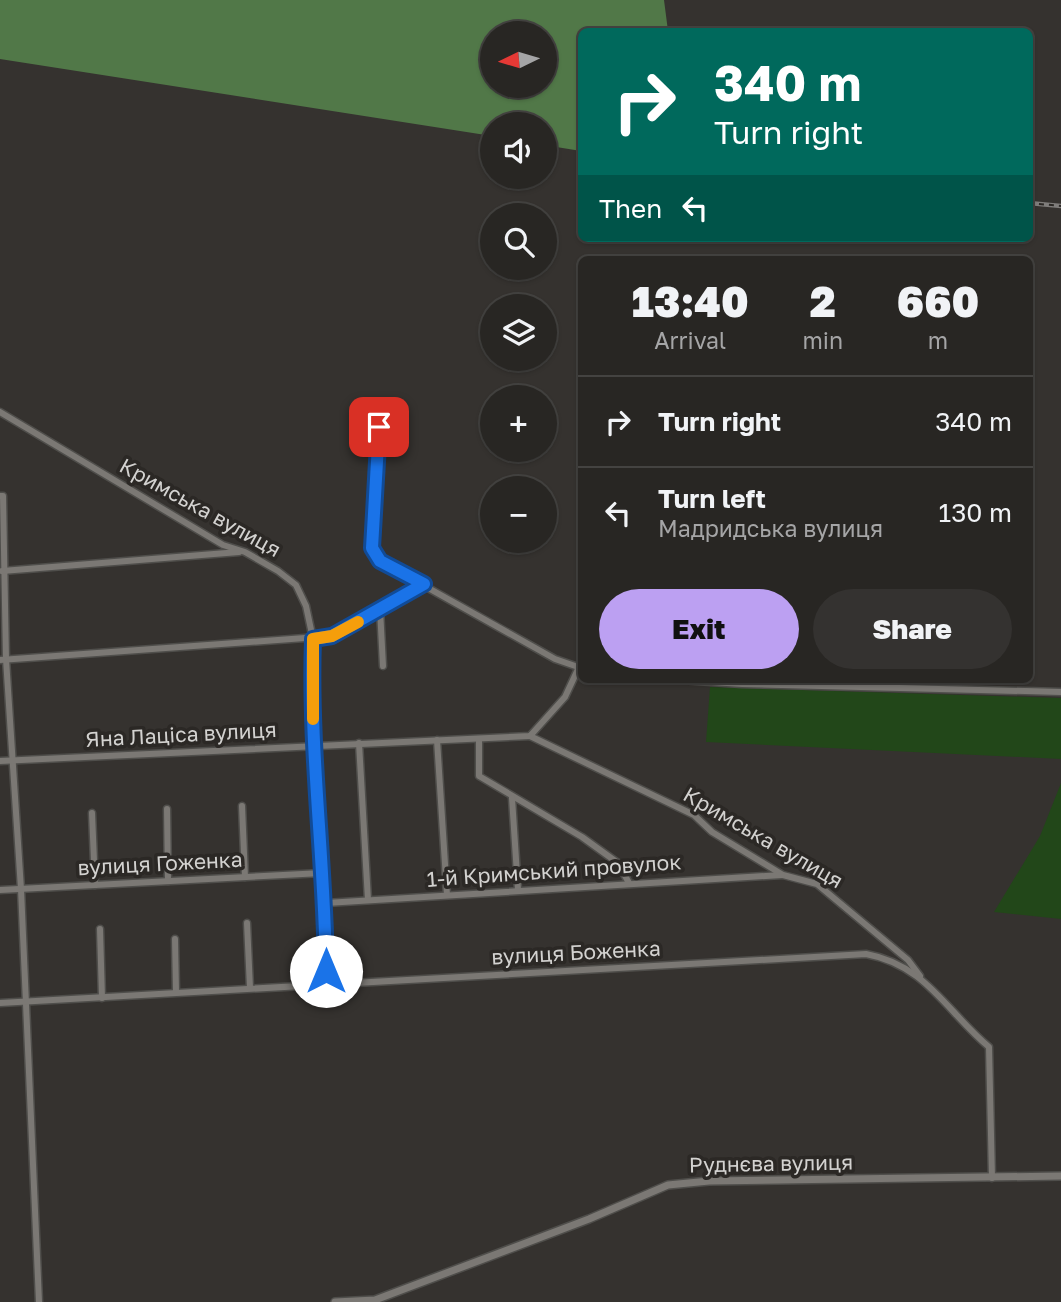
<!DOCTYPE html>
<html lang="en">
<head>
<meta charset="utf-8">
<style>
  :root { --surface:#282623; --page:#343230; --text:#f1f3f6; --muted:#a5a5a6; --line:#444341; --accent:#bca0f2 }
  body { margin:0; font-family:"Golos Text",sans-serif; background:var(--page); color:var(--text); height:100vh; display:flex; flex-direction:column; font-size:26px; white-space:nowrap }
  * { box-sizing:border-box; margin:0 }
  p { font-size:23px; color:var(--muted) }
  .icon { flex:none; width:38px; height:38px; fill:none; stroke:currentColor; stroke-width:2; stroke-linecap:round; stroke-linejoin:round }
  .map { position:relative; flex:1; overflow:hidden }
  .panel { position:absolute; left:578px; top:256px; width:455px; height:427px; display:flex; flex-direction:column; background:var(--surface); border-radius:10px; box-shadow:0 2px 5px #0004,0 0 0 2px var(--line) }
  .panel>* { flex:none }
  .top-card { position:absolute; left:578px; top:28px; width:455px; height:214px; border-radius:10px; box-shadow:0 2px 5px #0004,0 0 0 2px var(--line); background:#00695c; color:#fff; overflow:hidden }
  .needle { width:46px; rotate:265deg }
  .tools { position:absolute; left:480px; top:21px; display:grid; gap:14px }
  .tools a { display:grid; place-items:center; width:77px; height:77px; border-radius:50%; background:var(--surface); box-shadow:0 2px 5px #0004,0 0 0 2px var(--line); font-size:35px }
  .pin { position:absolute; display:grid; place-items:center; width:60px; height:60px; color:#fff; margin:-30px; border-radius:14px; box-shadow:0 4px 10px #0006 }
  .me { position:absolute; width:77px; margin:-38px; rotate:0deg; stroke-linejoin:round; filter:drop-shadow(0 0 5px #0008) }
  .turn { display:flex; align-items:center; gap:24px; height:147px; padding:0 21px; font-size:32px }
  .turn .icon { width:91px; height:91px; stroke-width:2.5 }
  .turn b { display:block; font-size:49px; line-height:60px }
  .then { display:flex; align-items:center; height:66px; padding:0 21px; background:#0003; gap:14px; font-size:26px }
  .eta { display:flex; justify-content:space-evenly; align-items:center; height:119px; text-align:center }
  .eta b { font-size:42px; font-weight:800; line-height:49px }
  .primary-button { display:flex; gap:14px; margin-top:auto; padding:14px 21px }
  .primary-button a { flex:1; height:80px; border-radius:42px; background:var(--accent); color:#111; font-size:28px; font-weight:800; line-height:80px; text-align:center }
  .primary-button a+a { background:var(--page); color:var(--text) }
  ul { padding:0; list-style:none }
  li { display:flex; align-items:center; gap:21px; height:91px; padding:0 21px; border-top:2px solid var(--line) }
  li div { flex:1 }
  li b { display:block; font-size:26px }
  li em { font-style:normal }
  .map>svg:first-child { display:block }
  .green { fill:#224719 }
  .forest { fill:#517848; fill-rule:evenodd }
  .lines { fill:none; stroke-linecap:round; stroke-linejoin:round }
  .minor-casing { stroke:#4f4e4b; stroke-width:9 }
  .tertiary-casing { stroke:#4f4e4b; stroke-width:10 }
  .minor { stroke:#7b7874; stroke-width:6 }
  .tertiary { stroke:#7b7874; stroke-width:7 }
  .rail-casing { stroke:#7f7d7b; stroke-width:4.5 }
  .rail { stroke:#2b2825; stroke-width:2; stroke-dasharray:5; stroke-linecap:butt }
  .route-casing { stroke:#114b97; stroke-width:18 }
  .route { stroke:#1a73e8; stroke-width:12 }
  .slow { stroke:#f59e0b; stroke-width:12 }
  .labels { text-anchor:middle; stroke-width:7; stroke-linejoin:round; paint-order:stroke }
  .street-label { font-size:21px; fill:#d3d2d0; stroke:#2b2825 }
</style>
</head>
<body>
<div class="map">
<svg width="1061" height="1302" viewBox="0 0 1061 1302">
  <rect width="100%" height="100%" fill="#35322f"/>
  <g class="green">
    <path d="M710 687 1061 698V759L706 742Z"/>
    <path d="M1061 783V919L994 912 1040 836Z"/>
  </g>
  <path class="forest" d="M0 0H664L668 31 581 32V151L544 145V124H492V136L0 59ZM492 33H544V86H492Z"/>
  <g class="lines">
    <defs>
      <g id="minor">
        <path d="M0 412 223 545 245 552 278 571 296 585 306 606 313 639 311 691 322 873 326 903V985"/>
        <path d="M379 427 372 548 380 561 555 659 581 668"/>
        <path d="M0 496H3L6 659 21 889 39 1302"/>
        <path d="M2 571 239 552"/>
        <path d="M380 609 383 666"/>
        <path d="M0 660 332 636 424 584"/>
        <path d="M666 679 742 684 1061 692"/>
        <path d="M530 736 694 815 712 832 783 875 817 884 908 960 920 976"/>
        <path d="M479 739V776L582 837 618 863 629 883"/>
        <path d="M437 740 447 895"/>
        <path d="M359 743 368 900"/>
        <path d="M0 761 530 736 565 697 579 667"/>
        <path d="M512 798 518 890"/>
        <path d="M242 806 245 877"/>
        <path d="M167 809 168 881"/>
        <path d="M92 813 95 885"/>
        <path d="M0 890 322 873"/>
        <path d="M326 903 782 875"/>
        <path d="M247 923 250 988"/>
        <path d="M100 929 102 998"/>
        <path d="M175 939 176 992"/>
        <path d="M0 1003 866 954C926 965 946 1011 989 1047L992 1178"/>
      </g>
      <path id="tertiary" d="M335 1302 375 1300 589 1219 668 1185 709 1181 1061 1176"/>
    </defs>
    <use href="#minor" class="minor-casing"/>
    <use href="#tertiary" class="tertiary-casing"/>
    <use href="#minor" class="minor"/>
    <use href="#tertiary" class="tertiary"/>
    <defs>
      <path id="rail" d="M1029 203 1061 206"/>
    </defs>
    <use href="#rail" class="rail-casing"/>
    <use href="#rail" class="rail"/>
  </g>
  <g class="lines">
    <defs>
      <path id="route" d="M326 971C325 861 309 750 313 639L332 636 424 584 380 561 372 548 379 427"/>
    </defs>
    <use href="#route" class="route-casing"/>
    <use href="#route" class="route"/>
    <path class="slow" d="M313 719V639L332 636 358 622"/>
  </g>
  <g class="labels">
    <g class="street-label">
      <text transform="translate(200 508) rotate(29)" y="7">Кримська вулиця</text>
      <text transform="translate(181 735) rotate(-3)" y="7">Яна Лаціса вулиця</text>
      <text transform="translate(763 838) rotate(30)" y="7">Кримська вулиця</text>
      <text transform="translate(160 864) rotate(-3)" y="7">вулиця Гоженка</text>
      <text transform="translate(554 871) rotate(-4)" y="7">1-й Кримський провулок</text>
      <text transform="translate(576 953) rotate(-3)" y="7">вулиця Боженка</text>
      <text transform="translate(771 1164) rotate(-1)" y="7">Руднєва вулиця</text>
    </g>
  </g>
</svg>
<div class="tools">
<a><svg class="needle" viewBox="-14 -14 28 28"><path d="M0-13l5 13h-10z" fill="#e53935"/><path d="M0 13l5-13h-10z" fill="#a5a5a6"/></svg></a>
<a><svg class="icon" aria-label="sound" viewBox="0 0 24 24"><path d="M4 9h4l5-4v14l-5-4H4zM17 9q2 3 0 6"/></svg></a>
<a><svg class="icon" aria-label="search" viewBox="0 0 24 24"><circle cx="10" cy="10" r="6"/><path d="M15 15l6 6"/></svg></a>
<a><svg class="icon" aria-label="layers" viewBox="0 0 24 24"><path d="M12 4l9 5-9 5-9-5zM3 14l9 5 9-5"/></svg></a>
<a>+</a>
<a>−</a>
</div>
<div class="pin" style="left:379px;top:427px;background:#d93025"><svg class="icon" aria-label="arrive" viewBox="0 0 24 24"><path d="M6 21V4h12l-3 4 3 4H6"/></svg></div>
<svg class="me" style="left:326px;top:971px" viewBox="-20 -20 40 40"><circle r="19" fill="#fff"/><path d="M0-13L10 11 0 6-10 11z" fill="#1a73e8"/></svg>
<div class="top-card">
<div class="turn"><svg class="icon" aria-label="right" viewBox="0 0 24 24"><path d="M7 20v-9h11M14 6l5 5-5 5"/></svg><div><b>340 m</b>Turn right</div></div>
<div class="then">Then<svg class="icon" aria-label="left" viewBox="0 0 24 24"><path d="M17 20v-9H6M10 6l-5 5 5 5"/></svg></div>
</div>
<section class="panel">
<div class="eta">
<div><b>13:40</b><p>Arrival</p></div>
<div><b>2</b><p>min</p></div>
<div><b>660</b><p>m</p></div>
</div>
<ul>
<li><svg class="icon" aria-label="right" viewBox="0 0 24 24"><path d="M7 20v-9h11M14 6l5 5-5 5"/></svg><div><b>Turn right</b></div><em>340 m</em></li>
<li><svg class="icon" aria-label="left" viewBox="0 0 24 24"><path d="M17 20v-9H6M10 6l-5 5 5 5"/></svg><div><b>Turn left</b><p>Мадридська вулиця</p></div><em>130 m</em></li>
</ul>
<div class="primary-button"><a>Exit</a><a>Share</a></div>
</section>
</div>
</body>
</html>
